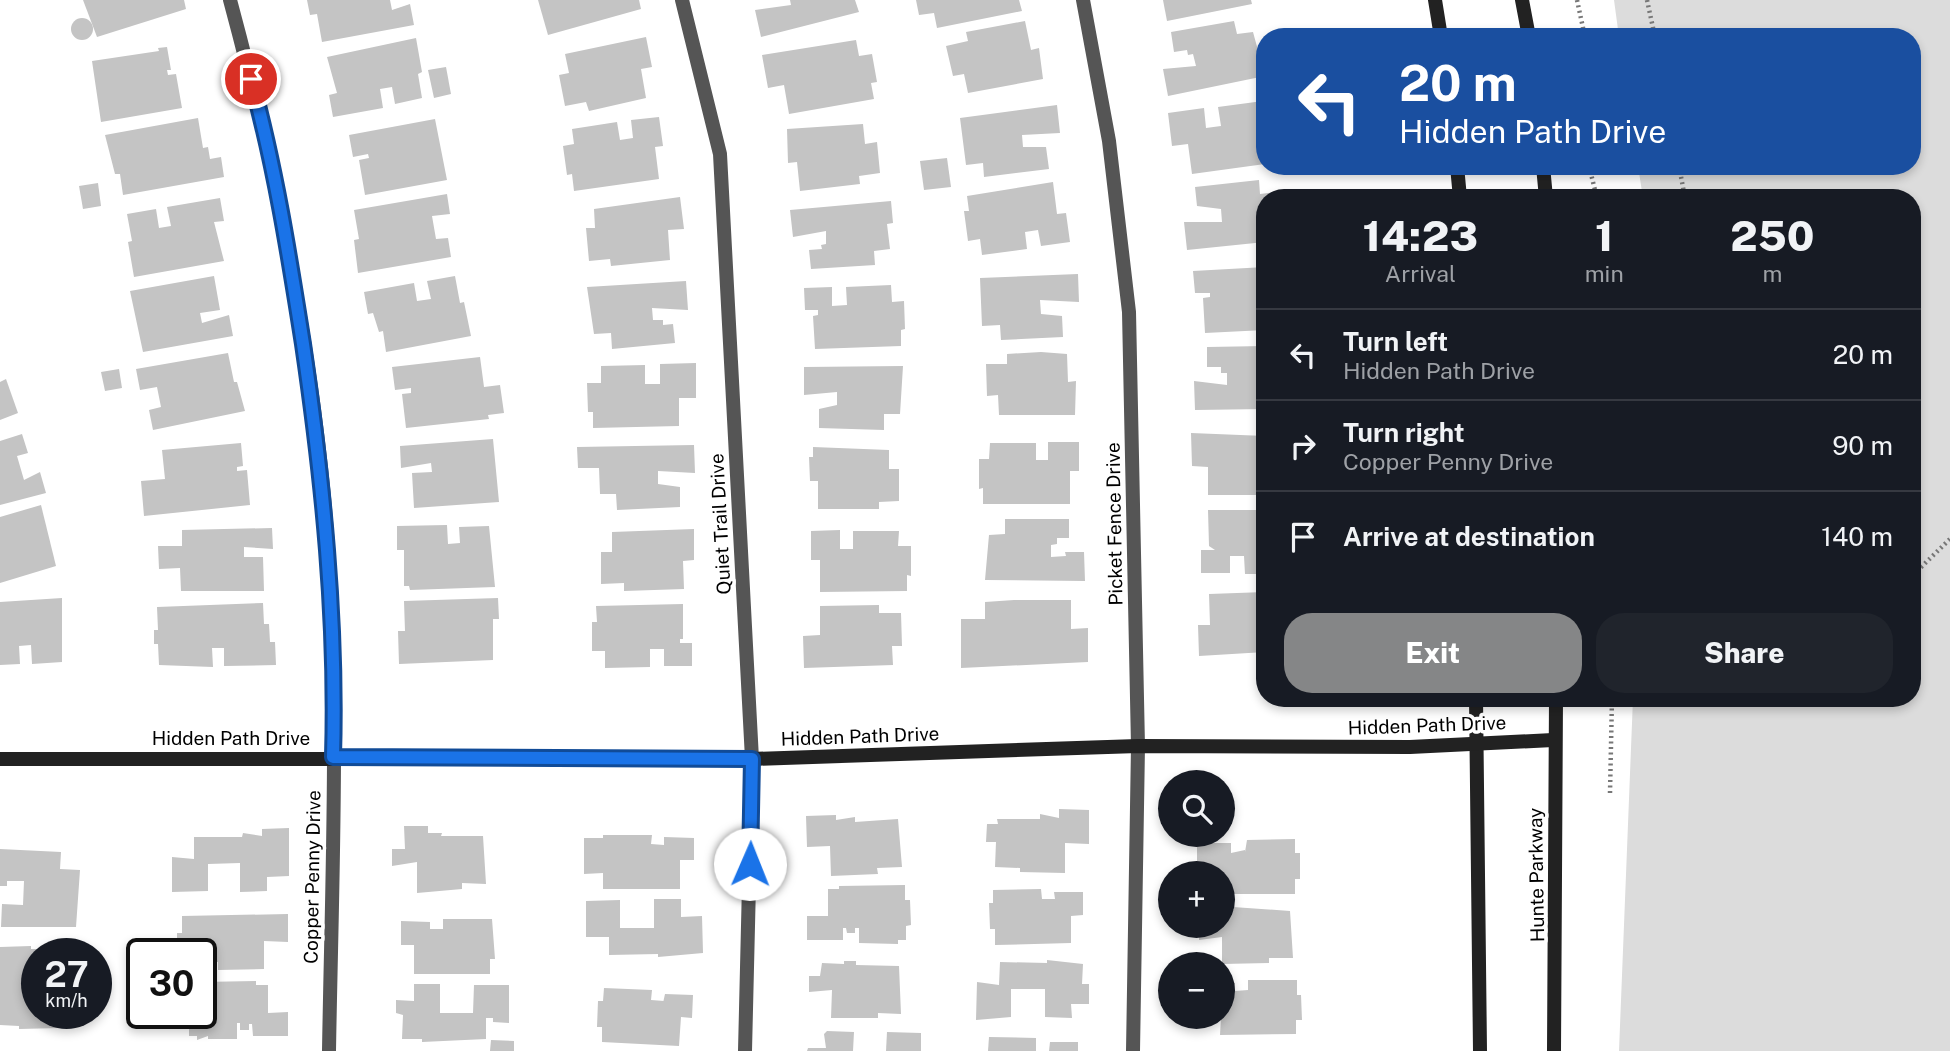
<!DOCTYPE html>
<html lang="en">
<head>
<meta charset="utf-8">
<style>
  :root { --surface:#171b24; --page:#20242c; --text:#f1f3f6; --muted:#9ea1a6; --line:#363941; --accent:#858687 }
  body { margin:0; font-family:"Public Sans",sans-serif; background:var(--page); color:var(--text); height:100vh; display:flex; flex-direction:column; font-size:26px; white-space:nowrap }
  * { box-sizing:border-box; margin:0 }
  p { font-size:23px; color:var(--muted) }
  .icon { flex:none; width:38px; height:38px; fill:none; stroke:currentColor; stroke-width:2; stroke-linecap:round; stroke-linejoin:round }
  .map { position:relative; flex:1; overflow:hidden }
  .sheet { position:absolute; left:1256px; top:189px; width:665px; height:518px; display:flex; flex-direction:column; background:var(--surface); border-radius:28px; box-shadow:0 4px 10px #0003 }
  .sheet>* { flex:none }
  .banner { position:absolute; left:1256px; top:28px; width:665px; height:147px; border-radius:28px; box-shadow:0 4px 10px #0003; background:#1a4fa0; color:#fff; overflow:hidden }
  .controls { position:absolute; left:1158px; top:770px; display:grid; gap:14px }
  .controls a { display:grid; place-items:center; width:77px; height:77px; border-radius:50%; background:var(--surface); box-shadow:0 4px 10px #0003; font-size:35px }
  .speed { position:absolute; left:21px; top:938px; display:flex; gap:14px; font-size:35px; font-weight:700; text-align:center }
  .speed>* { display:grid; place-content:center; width:91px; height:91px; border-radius:50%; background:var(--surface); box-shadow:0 4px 10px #0003; line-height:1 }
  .speed small { font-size:18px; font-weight:400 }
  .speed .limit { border:4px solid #111; border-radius:10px; background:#fff; color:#111 }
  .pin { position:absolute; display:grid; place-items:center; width:60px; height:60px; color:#fff; margin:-30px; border:4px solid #fff; border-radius:50%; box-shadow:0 2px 7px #0007 }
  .me { position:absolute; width:77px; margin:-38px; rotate:1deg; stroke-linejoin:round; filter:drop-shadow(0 0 5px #0008) }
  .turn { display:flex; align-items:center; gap:24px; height:147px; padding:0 28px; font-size:32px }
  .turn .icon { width:91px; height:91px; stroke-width:2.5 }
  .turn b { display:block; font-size:49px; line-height:60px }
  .eta { display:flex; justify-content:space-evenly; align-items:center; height:119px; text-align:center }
  .eta b { font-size:42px; font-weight:800; line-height:49px }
  .cta { display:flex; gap:14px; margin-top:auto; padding:14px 28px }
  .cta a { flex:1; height:80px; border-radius:28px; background:var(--accent); color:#fff; font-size:28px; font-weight:800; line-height:80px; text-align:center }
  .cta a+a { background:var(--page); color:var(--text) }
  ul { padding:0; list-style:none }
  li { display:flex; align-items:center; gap:21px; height:91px; padding:0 28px; border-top:2px solid var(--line) }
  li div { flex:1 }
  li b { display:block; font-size:26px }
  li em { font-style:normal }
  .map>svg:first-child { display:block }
  .green { fill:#dcdcdc }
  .building { fill:#c4c4c4 }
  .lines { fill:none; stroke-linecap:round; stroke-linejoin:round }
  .path { stroke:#777; stroke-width:4.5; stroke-dasharray:2 3.5; stroke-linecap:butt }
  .street { stroke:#555; stroke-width:14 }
  .secondary { stroke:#222; stroke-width:14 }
  .route-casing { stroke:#114b97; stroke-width:18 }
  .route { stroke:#1a73e8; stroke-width:12 }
  .labels { text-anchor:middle; stroke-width:7; stroke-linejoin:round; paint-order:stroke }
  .street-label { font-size:19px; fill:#000; stroke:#fff }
</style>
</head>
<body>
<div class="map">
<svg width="1950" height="1051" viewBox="0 0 1950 1051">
  <rect width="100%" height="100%" fill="#fff"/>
  <path class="green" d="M1614 0H1950V1051H1619L1633 698H1913V198H1643L1638 166H1913V37H1619Z"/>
  <g class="building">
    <path d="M83 0H184L186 9 97 37Z"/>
    <path d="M307 0H390L392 10 410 4 414 25 322 42 317 14 310 15Z"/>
    <path d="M538 0H639L641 9 548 35Z"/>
    <path d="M790 0H855L859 12 761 37 755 10 791 5Z"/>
    <path d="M916 0H1019L1022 11 937 28 934 13 919 15Z"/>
    <path d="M1163 0H1251L1252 4 1167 21Z"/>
    <circle cx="82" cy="29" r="11"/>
    <path d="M1025 21 1031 50 1039 48 1043 79 968 93 964 74 953 76 946 46 968 41 966 32Z"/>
    <path d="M1234 21 1237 34 1253 32 1265 76 1168 96 1163 69 1196 66 1193 54 1188 55 1187 50 1174 52 1171 32Z"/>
    <path d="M646 37 652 67 641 69 646 98 589 111 586 102 565 106 559 75 569 73 565 54Z"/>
    <path d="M416 38 422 72 418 74 422 98 395 104 392 87 380 89 383 108 333 117 329 95 337 93 327 57Z"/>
    <path d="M856 40 859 56 872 54 877 82 871 83 874 99 789 114 784 85 768 88 762 55Z"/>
    <path d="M167 47 171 70H167L168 75 176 74 182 108 101 122 92 61 159 51 158 48Z"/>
    <path d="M446 67 451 94 434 98 428 70Z"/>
    <path d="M1263 101 1265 164 1192 174 1188 144 1172 146 1168 113 1204 108 1206 128 1221 126 1218 107Z"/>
    <path d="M1057 105 1060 133 1022 135 1023 147H1046L1049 169 984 177 983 163 966 165 960 118Z"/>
    <path d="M659 117 663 146 655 147 659 179 574 191 572 174 567 175 563 146 574 144 572 129 617 122 620 140 633 138 631 120Z"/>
    <path d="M198 118 203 148 208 147 210 159 221 157 224 177 123 195 120 174H115L105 135Z"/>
    <path d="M435 119 447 180 365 195 359 160 369 158 368 154 353 157 349 135Z"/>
    <path d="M863 124 865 144 877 142 880 173 859 176 860 184 800 191 797 162 788 163 787 129Z"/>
    <path d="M947 158 951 187 924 190 920 161Z"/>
    <path d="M1259 180 1260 194 1277 192 1278 198H1265V242L1187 250 1184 222H1222L1221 209 1197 206 1195 187Z"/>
    <path d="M1053 182 1057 214 1066 213 1070 242 1041 246 1038 230 1025 232 1027 249 982 255 980 239 968 241 964 211H969L967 196Z"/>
    <path d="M98 183 101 206 83 209 79 186Z"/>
    <path d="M447 194 450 214 432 216 436 239 448 238 451 257 358 273 354 240 359 239 354 210Z"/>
    <path d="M680 197 684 229 668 230 670 260 611 266 610 259 589 261 586 228H595L594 209Z"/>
    <path d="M220 198 224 221 214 222 224 261 134 277 128 242 132 241 127 214 156 209 159 228 171 226 167 207Z"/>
    <path d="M891 201 893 223 887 224 890 249 874 251 875 265 811 269 809 250 822 249 821 245 826 244V231L793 237 790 210Z"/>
    <path d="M1265 267V330L1205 333 1203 298 1210 297V293H1195L1193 271Z"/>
    <path d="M1078 274 1079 302 1040 300 1041 314 1062 316 1063 337 1001 340 1000 325 982 326 980 278Z"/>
    <path d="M214 276 220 310 200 313 202 323 229 315 233 336 143 352 130 291Z"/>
    <path d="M455 276 460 303 464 302 471 336 386 352 383 331 379 332 373 313 368 314 364 292 414 283 417 301 431 299 427 281Z"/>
    <path d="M686 281 688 310 652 308 653 320H663V325L673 324 675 343 612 349 611 333 594 334 587 287Z"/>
    <path d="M891 285 892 302 904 301 905 329 901 330V346L815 349 813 316 818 315V310H805L804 288 832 287V306L847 305 846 287Z"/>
    <path d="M1265 346V409L1195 410 1194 381 1227 385V373H1221V367H1207V347Z"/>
    <path d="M1041 352 1067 354 1068 382 1076 381 1075 415H999L998 395 987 396 986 364H1007V354Z"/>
    <path d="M228 353 234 382H237L245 411 153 430 149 410 161 407 157 387 140 390 136 369Z"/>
    <path d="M480 357 484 387 500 385 504 413 488 415 489 419 406 428 402 394 411 393V388L395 390 392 367Z"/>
    <path d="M696 363V398H679V426L593 428V412H588L587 383H601V366L645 365V384H660V364Z"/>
    <path d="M903 366 900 414H884V430L819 428V409L837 405V392L804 395V367Z"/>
    <path d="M119 369 122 388 105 391 101 372Z"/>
    <path d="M6 379 18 413 0 420V382Z"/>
    <path d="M1191 433 1265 436V495H1208V467L1192 466Z"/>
    <path d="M22 434 28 453 17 456 24 480 40 472 46 493 0 505V441Z"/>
    <path d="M493 439 499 502 414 508 412 473 432 472 431 463 401 468 400 446Z"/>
    <path d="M1048 442H1079V471H1070V504H983V488L979 489V459H989L990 443H1036V460H1048Z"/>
    <path d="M241 443 243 466 237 467V471L247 470 250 505 144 516 141 481 165 479 162 450Z"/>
    <path d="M694 445 695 473 658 471V484L680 487V507L617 510 616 494H600L599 468H578L577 447Z"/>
    <path d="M813 447 889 450V469H899V501L879 502V509H818V481H810L809 457H813Z"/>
    <path d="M41 505 56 566 0 583V517Z"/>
    <path d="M1208 510H1265V574H1245L1244 556H1230V573H1201V550H1215L1209 546Z"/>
    <path d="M1005 519H1069V538H1057V544L1051 545V557L1066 556 1065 552H1084L1085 581 985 580 989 535 1005 534Z"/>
    <path d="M447 525 448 544 460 543 459 527 489 526 495 587 410 590 409 586H404V550H397V526Z"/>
    <path d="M272 528 273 549 244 547V557H263L264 591H181L180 568 159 569 158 546H182V530Z"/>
    <path d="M694 529V560L683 561 684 589 624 591V583L601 584V552H612V532Z"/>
    <path d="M840 530V549H853V531H899L898 546H911V576L907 575V591L820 592V560H811V531Z"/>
    <path d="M1265 592V652L1199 656 1198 625H1210L1209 594Z"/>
    <path d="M62 598V662L32 664 31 645 19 646 20 664 0 665V602Z"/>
    <path d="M498 598 499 619H493V660L399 664 398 631H405L404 601Z"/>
    <path d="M1014 600H1071V629L1088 628V662L961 668V619H985V602Z"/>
    <path d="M263 603 264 624H269L270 642H275L276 665 224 666V648H212L213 667 159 665 158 644H154V630H158L157 607Z"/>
    <path d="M683 604V639H680V643H692V666H664V649H650V667L605 668V651H592V622H597L596 606Z"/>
    <path d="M879 605V613H901L902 646H892L893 665 804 668 803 636 820 635V606Z"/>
    <path d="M1059 809 1089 810V844L1065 843V873L1020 872V868L995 867 996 842H986L987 824H998L997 819H1040V814L1059 818Z"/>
    <path d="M836 815V820L855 817V822L898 819 902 867 877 868 878 874 831 876 830 846 807 847 806 816Z"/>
    <path d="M404 826H428V833H442L441 836H483L486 884 462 883V889L417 893V862L392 866V849H405Z"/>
    <path d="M289 828V876L267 877V891L240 892V863L208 864V891L172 892V857L194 859V837H242L243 833 262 836V829Z"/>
    <path d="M603 835H652L651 844 664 845V837L694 838V860H680V889H603V873L584 874V838H603Z"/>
    <path d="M1295 839V853H1300V879H1295V894H1223V873H1217V867L1197 868V843H1231V853L1245 850V852L1247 840Z"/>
    <path d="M0 849 61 852 60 869 80 870 76 927H1L2 904 23 905 24 881H7V886H0Z"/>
    <path d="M905 885V900H910L911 925 906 926V940H898V944L859 943V928H855V933H847L846 928H843V940H807V916H828V889H839V886Z"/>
    <path d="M1041 889 1042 899H1055L1054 892H1083V915L1071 916V943L995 945V929H990L989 903H993V890Z"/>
    <path d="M654 899H681V917L702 916 703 953 658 957V954L609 955V937H586V901L620 900V928H654Z"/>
    <path d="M1233 907 1290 911 1293 958H1269V963L1222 964V937L1199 940V926H1223V910H1234Z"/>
    <path d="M288 914V942L264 941V969L218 970V962H201V954H177V933H182V916Z"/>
    <path d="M443 919H492L495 959H490V974H414V945H401V921L430 922V929H443Z"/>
    <path d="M65 945H89L90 954H65Z"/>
    <path d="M31 946V949H51V954H37V1013H65L60 1028 19 1029V1026L0 1025V947Z"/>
    <path d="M1047 960 1083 964 1082 984H1089V1004H1071L1072 1018 1045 1017V989H1011V1017L976 1020 977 982 999 985 1000 962 1047 963Z"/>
    <path d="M844 961H856V965L899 966 901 1014 878 1013V1018H831L832 990 809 992V976H820L822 963 844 964Z"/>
    <path d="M1248 980H1297V995H1301L1302 1020H1296V1034L1220 1035 1223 983H1235V991L1248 990Z"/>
    <path d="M256 981V985H268V1013L288 1012V1036H253L252 1024H249V1030H240V1023H237V1039H208V1036L197 1040V1036H189V1022L185 1021V1013H201V982Z"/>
    <path d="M414 984H440V1013H473L474 985H509V1023L493 1022V1018H486V1039L422 1042V1039H402L403 1015 396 1013V1000L414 1001Z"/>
    <path d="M604 988 652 990 651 1000 664 1001 663 1003 665 994 693 995 692 1018 681 1017 679 1046 602 1042V1027H597L598 1001H603Z"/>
    <path d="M827 1031 854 1032 853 1051H807L808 1048H826L824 1034Z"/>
    <path d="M887 1032 921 1033V1051H886Z"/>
    <path d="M989 1037 1036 1038V1051H988Z"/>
    <path d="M491 1040 514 1041V1051H490Z"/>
    <path d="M1050 1042H1078V1051H1049Z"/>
  </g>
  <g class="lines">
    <g class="path">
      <path d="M1577 0 1585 37"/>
      <path d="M1647 0 1655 37"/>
      <path d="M1589 166 1597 198"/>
      <path d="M1679 166 1685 198"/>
      <path d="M1913 575 1950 539"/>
      <path d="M1610 793 1612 698"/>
    </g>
    <g class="street">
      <path d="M230 0C274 163 308 329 324 497 341 681 332 867 329 1051"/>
      <path d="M682 0 720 154 752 759 745 1051"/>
      <path d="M1083 0 1109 141 1129 312 1138 746 1133 1051"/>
    </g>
    <g class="secondary">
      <path d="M1435 0 1441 37"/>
      <path d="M1522 0 1529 37"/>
      <path d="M1457 166 1460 198"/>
      <path d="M1543 166 1546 198"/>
      <path d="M1476 698 1480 1051"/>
      <path d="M0 759H752L1138 746 1410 747 1553 740"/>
      <path d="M1554 1051 1556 698"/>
    </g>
  </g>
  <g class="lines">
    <defs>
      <path id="route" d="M251 79C275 166 289 255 303 344 323 481 337 619 333 757L752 759 750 864"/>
    </defs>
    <use href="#route" class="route-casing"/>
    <use href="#route" class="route"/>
  </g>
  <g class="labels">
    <g class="street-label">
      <text transform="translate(720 524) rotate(-93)" y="7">Quiet Trail Drive</text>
      <text transform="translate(1114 524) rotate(-91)" y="7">Picket Fence Drive</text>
      <text transform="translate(1427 725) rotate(-2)" y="7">Hidden Path Drive</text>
      <text transform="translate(860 736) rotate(-2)" y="7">Hidden Path Drive</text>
      <text x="231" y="745">Hidden Path Drive</text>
      <text transform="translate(1536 875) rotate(-91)" y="7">Hunte Parkway</text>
      <text transform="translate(312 877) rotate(-89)" y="7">Copper Penny Drive</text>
    </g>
  </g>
</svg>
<div class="controls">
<a><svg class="icon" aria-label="search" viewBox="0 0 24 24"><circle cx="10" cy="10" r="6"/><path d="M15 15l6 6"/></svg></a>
<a>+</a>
<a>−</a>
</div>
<div class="speed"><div>27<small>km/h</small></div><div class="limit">30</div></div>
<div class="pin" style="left:251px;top:79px;background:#d93025"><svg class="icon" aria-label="arrive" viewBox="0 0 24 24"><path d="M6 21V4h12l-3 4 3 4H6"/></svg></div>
<svg class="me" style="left:750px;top:864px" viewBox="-20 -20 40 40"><circle r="19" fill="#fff"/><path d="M0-13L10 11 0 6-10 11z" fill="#1a73e8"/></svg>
<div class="banner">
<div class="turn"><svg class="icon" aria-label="left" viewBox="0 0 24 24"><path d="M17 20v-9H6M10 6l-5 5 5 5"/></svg><div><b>20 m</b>Hidden Path Drive</div></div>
</div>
<section class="sheet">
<div class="eta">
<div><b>14:23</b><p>Arrival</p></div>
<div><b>1</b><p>min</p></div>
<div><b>250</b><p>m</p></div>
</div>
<ul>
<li><svg class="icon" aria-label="left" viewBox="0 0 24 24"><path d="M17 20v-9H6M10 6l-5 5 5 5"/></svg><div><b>Turn left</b><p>Hidden Path Drive</p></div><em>20 m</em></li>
<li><svg class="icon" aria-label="right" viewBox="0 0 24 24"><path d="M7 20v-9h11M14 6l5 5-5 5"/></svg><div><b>Turn right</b><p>Copper Penny Drive</p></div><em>90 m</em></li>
<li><svg class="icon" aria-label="arrive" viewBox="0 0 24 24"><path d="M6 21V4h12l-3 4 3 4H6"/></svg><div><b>Arrive at destination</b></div><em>140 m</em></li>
</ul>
<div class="cta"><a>Exit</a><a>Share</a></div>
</section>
</div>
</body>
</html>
